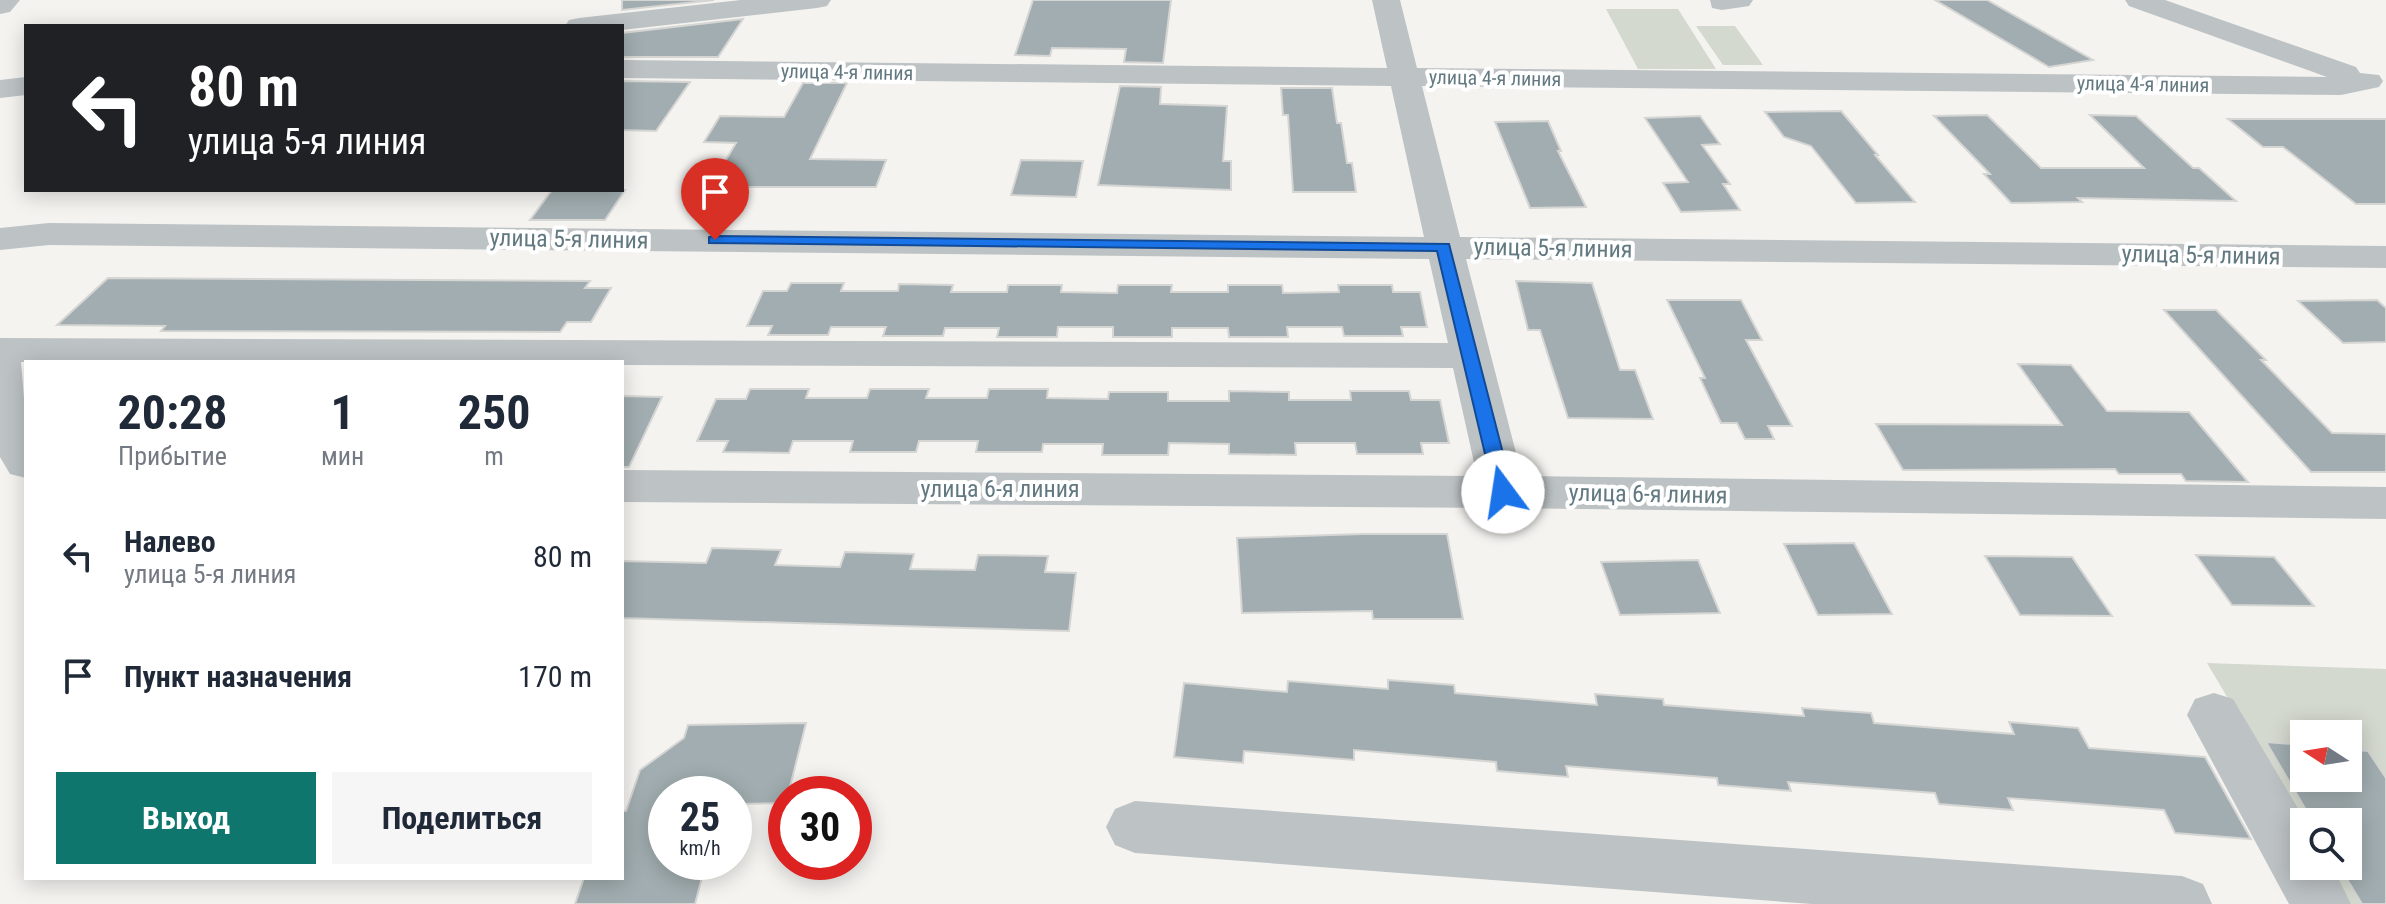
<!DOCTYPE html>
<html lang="ru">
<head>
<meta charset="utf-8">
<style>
  :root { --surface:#fff; --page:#f6f6f7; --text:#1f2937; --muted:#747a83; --accent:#0f766e }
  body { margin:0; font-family:"Roboto Condensed",sans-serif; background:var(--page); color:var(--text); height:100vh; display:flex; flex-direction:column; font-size:30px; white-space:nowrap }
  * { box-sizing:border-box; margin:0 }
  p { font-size:26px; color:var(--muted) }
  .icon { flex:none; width:44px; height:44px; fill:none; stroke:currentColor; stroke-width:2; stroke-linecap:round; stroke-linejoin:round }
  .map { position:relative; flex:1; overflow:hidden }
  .panel { position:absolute; left:24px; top:360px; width:600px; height:520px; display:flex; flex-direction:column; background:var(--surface); border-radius:0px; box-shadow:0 4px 20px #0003 }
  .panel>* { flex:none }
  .top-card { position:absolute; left:24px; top:24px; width:600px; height:168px; border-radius:0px; box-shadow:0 4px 20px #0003; background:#202124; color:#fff; overflow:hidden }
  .needle { width:52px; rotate:282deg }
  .tools { position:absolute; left:2290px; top:720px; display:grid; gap:16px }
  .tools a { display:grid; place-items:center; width:72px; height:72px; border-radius:0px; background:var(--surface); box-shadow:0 4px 20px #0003; font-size:40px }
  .speed { position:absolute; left:648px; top:776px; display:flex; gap:16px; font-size:40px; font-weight:700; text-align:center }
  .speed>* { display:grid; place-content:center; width:104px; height:104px; border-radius:50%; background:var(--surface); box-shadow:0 4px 20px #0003; line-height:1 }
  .speed small { font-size:20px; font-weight:400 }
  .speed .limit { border:12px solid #d22; background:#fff; color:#111 }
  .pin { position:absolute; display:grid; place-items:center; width:68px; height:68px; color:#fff; margin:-82px -34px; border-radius:50% 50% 50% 0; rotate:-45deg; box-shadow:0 0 8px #0007 }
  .pin .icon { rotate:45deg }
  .me { position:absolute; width:88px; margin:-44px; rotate:346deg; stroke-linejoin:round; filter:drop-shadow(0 0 6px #0008) }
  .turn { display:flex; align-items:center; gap:28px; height:168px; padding:0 32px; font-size:36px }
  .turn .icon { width:104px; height:104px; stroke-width:2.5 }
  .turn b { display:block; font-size:56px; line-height:68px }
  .eta { display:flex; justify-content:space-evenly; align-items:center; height:136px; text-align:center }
  .eta b { font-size:48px; font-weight:700; line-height:56px }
  .primary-button { display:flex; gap:16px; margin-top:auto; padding:16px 32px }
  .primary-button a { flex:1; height:92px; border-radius:0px; background:var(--accent); color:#fff; font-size:32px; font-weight:700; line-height:92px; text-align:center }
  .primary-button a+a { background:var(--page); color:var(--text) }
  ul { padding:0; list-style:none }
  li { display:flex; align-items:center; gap:24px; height:120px; padding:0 32px }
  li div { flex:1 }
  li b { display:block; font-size:30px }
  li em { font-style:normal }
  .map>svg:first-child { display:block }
  .green { fill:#d4d9cf; fill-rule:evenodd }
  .building { fill:#a1adb0; stroke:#d5d5d3; stroke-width:2 }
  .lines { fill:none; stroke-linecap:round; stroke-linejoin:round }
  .minor { fill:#bdc2c4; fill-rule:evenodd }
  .route { fill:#1a73e8; stroke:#114b97; stroke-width:2 }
  .labels { text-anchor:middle; stroke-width:8; stroke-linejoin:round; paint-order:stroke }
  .far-street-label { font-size:20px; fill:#637981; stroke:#fff }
  .street-label { font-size:24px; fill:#637981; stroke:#fff }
</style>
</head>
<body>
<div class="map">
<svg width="2386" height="904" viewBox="0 0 2386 904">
  <rect width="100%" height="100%" fill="#f4f3f0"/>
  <g class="green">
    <path d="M1606 9H1678L1716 69H1638Z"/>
    <path d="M1696 26H1735L1763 65H1723Z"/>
    <path d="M2207 663 2386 669V904H2349L2327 866H2348V822H2304V827ZM2304 734H2348V778H2304Z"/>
  </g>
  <g class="building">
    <path d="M622 0H714L622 10Z"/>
    <path d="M1033 0H1171L1163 63 1124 62 1126 49 1052 48 1050 56 1015 55Z"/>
    <path d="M1935 0H1987L2093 60 2049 67Z"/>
    <path d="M743 19 718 57H622V33Z"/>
    <path d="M622 81 690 82 656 131 622 130Z"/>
    <path d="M803 83H847L810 159 886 160 876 187H710L736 143 704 142 720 116 784 117Z"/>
    <path d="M1120 86 1161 87 1160 104 1227 106 1223 161H1231V190L1098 185Z"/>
    <path d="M1281 88H1332L1337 123H1341L1347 163H1352L1356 192H1293L1288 115H1283Z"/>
    <path d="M1841 111 1878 155H1875L1915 202 1856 203 1811 146 1784 137 1765 112Z"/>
    <path d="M1987 115 2041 168H2144L2090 115 2136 116 2193 168H2199L2236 201 2078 198 2082 202 2011 203 1984 174H1990L1934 116Z"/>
    <path d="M1700 116 1720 144 1702 145 1730 184H1723L1740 210 1681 212 1663 183 1688 182 1645 118Z"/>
    <path d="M2228 119H2386V204H2356L2283 147H2263Z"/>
    <path d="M1548 121 1561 151H1558L1586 207 1530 208 1495 122Z"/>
    <path d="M1021 160 1083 161 1076 197 1011 195Z"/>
    <path d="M552 190H625L605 220H530Z"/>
    <path d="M108 278 590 281 585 288H611L591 322H567L560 332 161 331 165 326 57 325Z"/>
    <path d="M1516 281 1592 283 1620 370H1635L1653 419 1568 418 1540 330H1528Z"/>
    <path d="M791 283H844L841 291H898L899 284 953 285 951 292H1007L1008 285H1062L1061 292 1117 293 1118 285H1172L1171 292H1228V285H1282L1283 293 1339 292 1338 285H1392L1393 292H1420L1427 327H1401L1403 336H1344L1342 327H1287L1288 337H1229L1228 328H1172V337H1113V327H1058L1057 337H997L999 328H945L943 336H883L886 327H831L828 335H768L772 326H747L763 291H787Z"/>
    <path d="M1667 300H1741L1762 340H1746L1792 426H1768L1774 439H1745L1737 423H1721L1700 378H1705Z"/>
    <path d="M2377 300 2386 308V342L2343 343 2298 301Z"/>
    <path d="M2164 310H2216L2266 360H2261L2332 433 2386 434V472H2311Z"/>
    <path d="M2018 364 2071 365 2107 411 2189 412 2248 482 2186 481 2181 474H2119L2115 469 1903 470 1876 424 2062 425Z"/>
    <path d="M750 389H809L806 398H867L870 389H929L926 398H987L989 389H1048L1047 398 1108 399 1109 392H1168V401H1229V391L1289 392V400H1351L1350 391H1409L1411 400H1440L1449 443H1421L1423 454H1357L1355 443H1295L1296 455 1229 454V444L1169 443 1168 455H1102L1103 444H1043L1042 452H976L978 441H919L916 452H850L853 441H793L789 453 723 452 728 441H697L716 399H746Z"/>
    <path d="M622 396 662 397 629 467H622Z"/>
    <path d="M1363 534H1447L1463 619H1373L1372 611 1242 613 1237 538Z"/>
    <path d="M1854 543 1892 614 1818 615 1784 544Z"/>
    <path d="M712 548 781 550 775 565 840 567 845 552 914 554 910 569 975 570 978 555 1048 556 1045 572 1076 573 1069 631 622 618V561L706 563Z"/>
    <path d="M2196 555 2274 557 2314 606 2232 605Z"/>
    <path d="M1985 556 2072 557 2112 616 2020 615Z"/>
    <path d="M1698 560 1720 613 1620 615 1601 562Z"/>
    <path d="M1388 680 1454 685 1455 693 1597 705 1595 694 1663 699 1664 705 1804 716 1802 708 1871 713 1874 723 2014 734 2009 722 2078 728 2089 748 2205 757 2251 839 2175 833 2164 810 2008 798 2013 810 1939 804 1935 793 1788 782 1791 791 1718 785 1717 778 1566 766 1568 777 1497 771 1496 762 1354 750V760L1244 751 1243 763 1174 757 1184 683 1287 692 1288 681 1388 689Z"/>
    <path d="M806 723 786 803 734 804V794H666V862H706L695 904H575L584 878H622V811H626L640 770 684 738 688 725Z"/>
    <path d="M2266 742 2304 745V778H2348V749L2368 751 2386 778V904H2362L2339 866H2348V822H2313Z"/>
  </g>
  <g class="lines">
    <g class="minor">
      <path d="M0 0H20L10 12 0 14Z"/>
      <path d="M741 0H831L827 6 817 8 622 30V26H565L569 20 579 18Z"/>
      <path d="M1372 0H1400L1417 68 2327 77 2129 6 2125 0H2165L2356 67 2360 73 2379 75 2383 81 2379 87 2341 95 1422 86 1460 237 2386 246V268L1466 259 1522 476 2386 487V519L1503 508 622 502V470L1477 476 1453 368 622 365V362H21L26 423V478L10 474 0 457V338L1448 343 1429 259 49 245 0 250V228L49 223 1424 237 1391 86 622 78V60L1387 68Z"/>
      <path d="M1710 0H1753L1749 6 1722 10 1712 8Z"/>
      <path d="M26 77V95L0 98V80Z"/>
      <path d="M2214 693 2233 699 2306 822 2304 866H2332L2351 904H2289L2187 715 2195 699Z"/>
      <path d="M1135 801 2182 876 2203 884 2212 904H1812L1135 853 1115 845 1106 827 1115 809Z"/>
    </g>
  </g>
  <path class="route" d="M715 236 1449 244 1513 492 1503 498 1494 492 1437 251 709 243V237Z"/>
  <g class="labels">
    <g class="far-street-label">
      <text transform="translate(847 72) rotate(1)" y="7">улица 4-я линия</text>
      <text transform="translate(1495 78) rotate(1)" y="7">улица 4-я линия</text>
      <text transform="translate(2143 84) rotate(1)" y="7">улица 4-я линия</text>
    </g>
    <g class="street-label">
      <text transform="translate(569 239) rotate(1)" y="8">улица 5-я линия</text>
      <text transform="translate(1553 248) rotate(1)" y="8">улица 5-я линия</text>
      <text transform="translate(2201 255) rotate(1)" y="8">улица 5-я линия</text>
      <text x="1000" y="497">улица 6-я линия</text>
      <text transform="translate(1648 494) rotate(1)" y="8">улица 6-я линия</text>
    </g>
  </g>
</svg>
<div class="tools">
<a><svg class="needle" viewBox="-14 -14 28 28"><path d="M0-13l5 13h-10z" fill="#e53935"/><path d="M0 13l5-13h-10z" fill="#747a83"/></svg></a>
<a><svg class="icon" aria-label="search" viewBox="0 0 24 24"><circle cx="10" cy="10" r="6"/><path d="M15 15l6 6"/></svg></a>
</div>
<div class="speed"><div>25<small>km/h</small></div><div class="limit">30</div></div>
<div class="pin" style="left:715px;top:240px;background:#d93025"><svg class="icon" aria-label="arrive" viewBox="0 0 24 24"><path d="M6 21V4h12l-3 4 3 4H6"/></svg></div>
<svg class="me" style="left:1503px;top:492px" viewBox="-20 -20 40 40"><circle r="19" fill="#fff"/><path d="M0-13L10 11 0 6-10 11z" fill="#1a73e8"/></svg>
<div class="top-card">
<div class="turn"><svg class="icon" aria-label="left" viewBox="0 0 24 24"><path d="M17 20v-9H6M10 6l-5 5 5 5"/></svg><div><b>80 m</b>улица 5-я линия</div></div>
</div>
<section class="panel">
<div class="eta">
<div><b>20:28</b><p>Прибытие</p></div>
<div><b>1</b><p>мин</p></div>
<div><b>250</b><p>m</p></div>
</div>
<ul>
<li><svg class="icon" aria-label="left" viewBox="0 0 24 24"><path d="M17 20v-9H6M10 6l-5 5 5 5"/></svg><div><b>Налево</b><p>улица 5-я линия</p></div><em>80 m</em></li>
<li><svg class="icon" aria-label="arrive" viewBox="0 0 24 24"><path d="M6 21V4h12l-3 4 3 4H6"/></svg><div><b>Пункт назначения</b></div><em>170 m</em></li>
</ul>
<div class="primary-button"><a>Выход</a><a>Поделиться</a></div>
</section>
</div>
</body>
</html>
